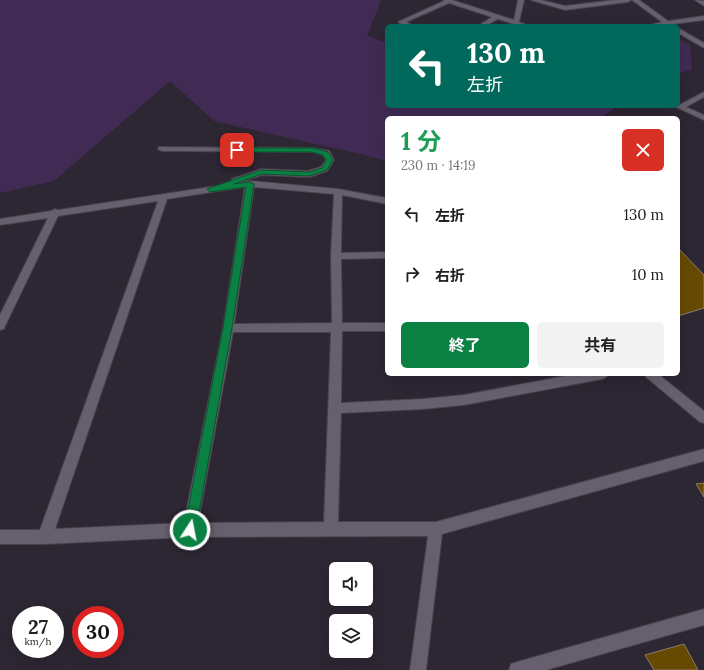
<!DOCTYPE html>
<html lang="ja">
<head>
<meta charset="utf-8">
<style>
  :root { --surface:#fff; --page:#f2f2f2; --text:#222; --muted:#767676; --accent:#0b8043 }
  body { margin:0; font-family:Lora,"Noto Sans JP",serif; background:var(--page); color:var(--text); height:100vh; display:flex; flex-direction:column; font-size:15px; white-space:nowrap }
  * { box-sizing:border-box; margin:0 }
  p { font-size:13px; color:var(--muted) }
  .icon { flex:none; width:22px; height:22px; fill:none; stroke:currentColor; stroke-width:2; stroke-linecap:round; stroke-linejoin:round }
  .map { position:relative; flex:1; overflow:hidden }
  .side { position:absolute; left:385px; top:116px; width:295px; height:260px; display:flex; flex-direction:column; background:var(--surface); border-radius:6px; box-shadow:0 4px 16px #0002 }
  .side>* { flex:none }
  .hud { position:absolute; left:385px; top:24px; width:295px; height:84px; border-radius:6px; box-shadow:0 4px 16px #0002; background:#00695c; color:#fff; overflow:hidden }
  .controls { position:absolute; left:329px; top:562px; display:grid; gap:8px }
  .controls a { display:grid; place-items:center; width:44px; height:44px; border-radius:6px; background:var(--surface); box-shadow:0 4px 16px #0002; font-size:20px }
  .speed { position:absolute; left:12px; top:606px; display:flex; gap:8px; font-size:20px; font-weight:700; text-align:center }
  .speed>* { display:grid; place-content:center; width:52px; height:52px; border-radius:50%; background:var(--surface); box-shadow:0 4px 16px #0002; line-height:1 }
  .speed small { font-size:10px; font-weight:400 }
  .speed .limit { border:6px solid #d22; background:#fff; color:#111 }
  .pin { position:absolute; display:grid; place-items:center; width:34px; height:34px; color:#fff; margin:-17px; border-radius:8px; box-shadow:0 2px 6px #0006 }
  .me { position:absolute; width:44px; margin:-22px; rotate:11deg; stroke-linejoin:round; filter:drop-shadow(0 0 3px #0008) }
  .turn { display:flex; align-items:center; gap:14px; height:84px; padding:0 16px; font-size:18px }
  .turn .icon { width:52px; height:52px; stroke-width:2.5 }
  .turn b { display:block; font-size:28px; line-height:34px }
  .round { display:grid; place-items:center; flex:none; width:42px; height:42px; border-radius:6px; background:var(--page) }
  .overview { display:flex; align-items:center; justify-content:space-between; height:68px; padding:0 16px }
  h1 { font-size:24px; font-weight:700; line-height:30px; color:#1e9e55 }
  .button { display:flex; gap:8px; margin-top:auto; padding:8px 16px }
  .button a { flex:1; height:46px; border-radius:6px; background:var(--accent); color:#fff; font-size:16px; font-weight:700; line-height:46px; text-align:center }
  .button a+a { background:var(--page); color:var(--text) }
  ul { padding:0; list-style:none }
  li { display:flex; align-items:center; gap:12px; height:60px; padding:0 16px }
  li div { flex:1 }
  li b { display:block; font-size:15px }
  li em { font-style:normal }
  .map>svg:first-child { display:block }
  .green { fill:#412b54 }
  .building { fill:#674a02; stroke:#877e6f }
  .lines { fill:none; stroke-linecap:round; stroke-linejoin:round }
  .minor-casing { stroke:#47414c; stroke-width:2 }
  .minor { fill:#665f6d; fill-rule:evenodd }
  .route { fill:#0b8043; stroke:#07532c }
</style>
</head>
<body>
<div class="map">
<svg width="704" height="670" viewBox="0 0 704 670">
  <rect width="100%" height="100%" fill="#2d2633"/>
  <g class="green">
    <path d="M0 0H381L367 36 387 43V106H617L601 118H387V161L365 155 214 121 170 81 54 181 0 193Z"/>
    <path d="M678 39 690 45 692 69 678 74Z"/>
  </g>
  <g class="building">
    <path d="M678 248 704 275V308L678 316Z"/>
    <path d="M704 483V497L696 484Z"/>
    <path d="M684 644 698 670H654L645 655Z"/>
  </g>
  <g class="lines">
    <defs>
      <g id="minor">
        <path d="M443 0H452L514 20 518 0H524L519 22 529 26H520L498 19 485 26H478L492 17 449 3 406 22 414 26H406L398 22 444 1Z"/>
        <path d="M531 0H541L565 6 615 0H631L628 2 565 10Z"/>
        <path d="M632 0H639L668 21 704 16V20L673 24 674 26H646L662 22Z"/>
        <path d="M695 0 704 1V6Z"/>
        <path d="M678 28 704 43V48L678 33Z"/>
        <path d="M704 92V97L686 107 704 115V120L676 107Z"/>
        <path d="M159 147 313 148 329 151 334 160 327 171 309 177 262 175 235 184 232 183 231 181 232 179 261 169 308 171 321 167 326 160 323 155 313 152 162 151 158 149Z"/>
        <path d="M250 181 338 189 387 198V204L342 195 341 253 387 252V258L341 259 342 323H387V331H342L341 403 423 399 464 395 576 374H608L606 377 602 379 464 405 423 409 341 413 338 522H436L704 449V461L442 534 426 670H410L428 536 190 537 45 544H0V530H40L158 201 58 216 5 326 4 329 0 330V315L48 218 0 225V219L51 211 55 209 58 210ZM245 187 223 328 184 523 55 529 167 199ZM254 187 334 194 331 256 332 323 234 324ZM233 332H331L324 522 198 523Z"/>
        <path d="M644 374H658L704 411V423L700 422 646 377Z"/>
        <path d="M704 609V625L546 670H509L511 664 517 662Z"/>
      </g>
    </defs>
    <use href="#minor" class="minor-casing"/>
    <use href="#minor" class="minor"/>
  </g>
  <path class="route" d="M235 148H312L328 152 333 160 327 170 309 176 262 174 234 184 250 182 254 184 232 328 196 530 194 534 190 536 186 534 184 530 223 328 246 187 210 192 207 189 261 170 309 172 322 168 326 160 323 155 312 152H237L235 151Z"/>
</svg>
<div class="controls">
<a><svg class="icon" aria-label="sound" viewBox="0 0 24 24"><path d="M4 9h4l5-4v14l-5-4H4zM17 9q2 3 0 6"/></svg></a>
<a><svg class="icon" aria-label="layers" viewBox="0 0 24 24"><path d="M12 4l9 5-9 5-9-5zM3 14l9 5 9-5"/></svg></a>
</div>
<div class="speed"><div>27<small>km/h</small></div><div class="limit">30</div></div>
<div class="pin" style="left:237px;top:150px;background:#d93025"><svg class="icon" aria-label="arrive" viewBox="0 0 24 24"><path d="M6 21V4h12l-3 4 3 4H6"/></svg></div>
<svg class="me" style="left:190px;top:530px" viewBox="-20 -20 40 40"><circle r="17" fill="#0b8043" stroke="#fff" stroke-width="3"/><path d="M0-11L8 9 0 5-8 9z" fill="#fff"/></svg>
<div class="hud">
<div class="turn"><svg class="icon" aria-label="left" viewBox="0 0 24 24"><path d="M17 20v-9H6M10 6l-5 5 5 5"/></svg><div><b>130 m</b>左折</div></div>
</div>
<section class="side">
<div class="overview"><div><h1>1 分</h1><p>230 m · 14:19</p></div><a class="round" style="background:#d93025;color:#fff"><svg class="icon" aria-label="close" viewBox="0 0 24 24"><path d="M6 6l12 12M18 6L6 18"/></svg></a></div>
<ul>
<li><svg class="icon" aria-label="left" viewBox="0 0 24 24"><path d="M17 20v-9H6M10 6l-5 5 5 5"/></svg><div><b>左折</b></div><em>130 m</em></li>
<li><svg class="icon" aria-label="right" viewBox="0 0 24 24"><path d="M7 20v-9h11M14 6l5 5-5 5"/></svg><div><b>右折</b></div><em>10 m</em></li>
</ul>
<div class="button"><a>終了</a><a>共有</a></div>
</section>
</div>
</body>
</html>
